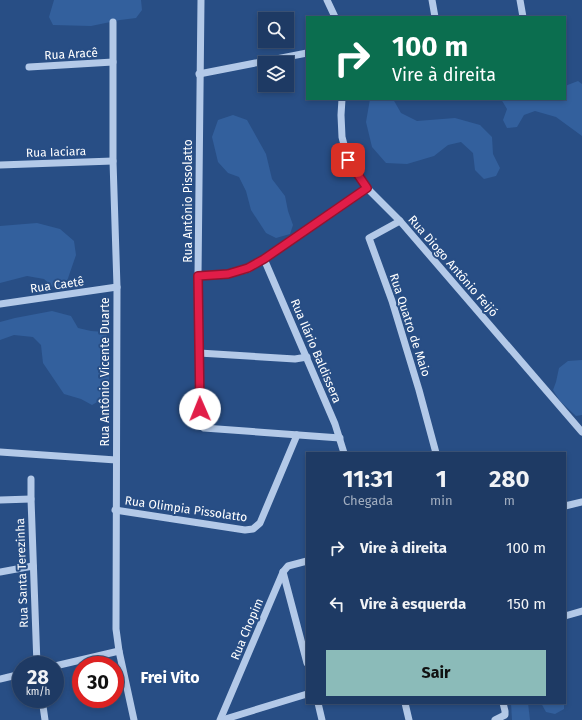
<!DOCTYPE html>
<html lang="pt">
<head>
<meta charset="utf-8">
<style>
  :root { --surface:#1e3a64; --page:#2b456d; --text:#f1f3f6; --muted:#a1adbf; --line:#3c5478; --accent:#8bbbb9 }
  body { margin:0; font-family:"Fira Sans",sans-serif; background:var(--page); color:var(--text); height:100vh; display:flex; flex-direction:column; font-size:15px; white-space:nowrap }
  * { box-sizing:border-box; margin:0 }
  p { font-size:13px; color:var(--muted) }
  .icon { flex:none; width:22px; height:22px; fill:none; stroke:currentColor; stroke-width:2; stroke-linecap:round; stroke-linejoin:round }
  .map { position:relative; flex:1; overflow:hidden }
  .panel { position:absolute; left:306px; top:452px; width:260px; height:252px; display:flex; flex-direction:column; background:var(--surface); border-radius:0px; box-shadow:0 2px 6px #0003,0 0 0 1px var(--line) }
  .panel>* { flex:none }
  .hud { position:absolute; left:306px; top:16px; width:260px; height:84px; border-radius:0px; box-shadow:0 2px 6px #0003,0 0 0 1px var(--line); background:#0b6e4f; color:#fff; overflow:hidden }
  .controls { position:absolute; left:258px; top:12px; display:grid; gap:8px }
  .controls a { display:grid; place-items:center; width:36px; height:36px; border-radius:0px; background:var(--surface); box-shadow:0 2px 6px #0003,0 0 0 1px var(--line); font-size:20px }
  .speed { position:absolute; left:12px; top:656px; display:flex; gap:8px; font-size:20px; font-weight:700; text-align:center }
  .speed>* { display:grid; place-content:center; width:52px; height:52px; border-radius:50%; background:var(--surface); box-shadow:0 2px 6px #0003,0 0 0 1px var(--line); line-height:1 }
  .speed small { font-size:10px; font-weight:400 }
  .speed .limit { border:6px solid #d22; background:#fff; color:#111 }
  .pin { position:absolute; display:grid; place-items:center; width:34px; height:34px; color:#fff; margin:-17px; border-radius:8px; box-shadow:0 2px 6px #0006 }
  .me { position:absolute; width:44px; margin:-22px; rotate:359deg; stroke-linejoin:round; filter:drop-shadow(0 0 3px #0008) }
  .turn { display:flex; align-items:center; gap:14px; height:84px; padding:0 20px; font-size:18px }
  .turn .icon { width:52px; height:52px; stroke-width:2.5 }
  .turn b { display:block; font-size:28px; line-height:34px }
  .eta { display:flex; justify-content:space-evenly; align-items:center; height:68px; text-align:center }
  .eta b { font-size:24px; font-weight:700; line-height:28px }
  .button { display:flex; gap:8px; margin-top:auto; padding:8px 20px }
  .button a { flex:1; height:46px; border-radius:0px; background:var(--accent); color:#111; font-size:16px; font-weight:700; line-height:46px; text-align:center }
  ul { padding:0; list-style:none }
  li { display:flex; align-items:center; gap:12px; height:56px; padding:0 20px }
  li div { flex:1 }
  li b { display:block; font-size:15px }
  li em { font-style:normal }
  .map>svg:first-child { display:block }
  .green { fill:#33609d }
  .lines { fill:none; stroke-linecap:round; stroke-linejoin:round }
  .minor { stroke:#b3c9e8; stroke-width:7 }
  .route-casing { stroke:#92132f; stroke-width:10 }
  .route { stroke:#e11d48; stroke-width:7 }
  .labels { text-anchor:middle; stroke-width:4; stroke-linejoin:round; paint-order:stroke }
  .street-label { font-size:12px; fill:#fff; stroke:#284e85 }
  .district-label { font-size:16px; font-weight:bold; fill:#fff; stroke:#284e85 }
</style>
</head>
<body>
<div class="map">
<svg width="582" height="720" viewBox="0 0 582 720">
  <rect width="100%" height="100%" fill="#284e85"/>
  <g class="green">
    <path d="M54 0H141L142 10 136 18 120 20 91 26 53 25 49 17Z"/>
    <path d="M578 81 582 84V136L556 117 535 111 524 115 517 127 507 128 503 120 507 109 501 99H565V86Z"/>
    <path d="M370 99H393L401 113 417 121 455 118 480 125 492 137 493 154 500 168 496 176 484 179 475 170 473 153 461 142 448 145 434 156 407 164 386 163 372 147 366 122Z"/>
    <path d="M233 115 247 120 266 154 272 179 285 196 288 211 293 225 290 234 276 238 266 233 251 210 246 191 239 177 228 173 218 162 212 137 218 120Z"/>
    <path d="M37 223 60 229 74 241 76 255 66 284 54 288 44 279 27 276 0 283V226Z"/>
    <path d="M52 311 71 316 78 328 91 331 104 332 110 340 109 383 104 398 92 405 81 399 64 394 43 363 41 345 33 337 14 335 0 340V322L15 318Z"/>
    <path d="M582 360V415L576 416 560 401 553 390 556 382 559 368 568 361Z"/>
    <path d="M511 703H528L530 720H512Z"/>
    <path d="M541 703H564V709L555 714 546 712Z"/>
  </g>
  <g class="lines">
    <g class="minor">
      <path d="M201 0 198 276 201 426 204 428 340 438"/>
      <path d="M327 0 335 17"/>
      <path d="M432 0 435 17"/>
      <path d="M520 0 523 17"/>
      <path d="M113 22V161L117 287 116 629 119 651 134 720"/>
      <path d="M29 67 113 62"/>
      <path d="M199 74 307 53"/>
      <path d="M342 99 341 115 342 137 348 160 367 188 400 221 582 432"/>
      <path d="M0 165 113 161"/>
      <path d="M400 221 369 238 392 301 419 390 436 453"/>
      <path d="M264 259 335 424 344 453"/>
      <path d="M198 276 228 274 248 269 264 259 367 188"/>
      <path d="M0 304 117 287"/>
      <path d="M199 353 295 359 307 357"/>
      <path d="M0 452 116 460"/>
      <path d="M31 479V499L37 665"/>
      <path d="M0 500 31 499"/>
      <path d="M565 506 582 502"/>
      <path d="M115 510 245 530 253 529 260 523 297 435"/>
      <path d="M0 572 33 566"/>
      <path d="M283 572 307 663"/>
      <path d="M565 616 582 611"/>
      <path d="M55 666 119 651"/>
      <path d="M0 679 21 674"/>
      <path d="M42 699 45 720"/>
      <path d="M318 703 322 720"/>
      <path d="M405 703 409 720"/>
      <path d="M220 720 283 572 288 566 307 561"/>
      <path d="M222 720 307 694"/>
      <path d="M495 720 505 715V711L503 703"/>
    </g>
  </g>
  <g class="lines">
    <defs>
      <path id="route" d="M200 409 198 276 228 274 248 268 264 259 367 188 348 160"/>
    </defs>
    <use href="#route" class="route-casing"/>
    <use href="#route" class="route"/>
  </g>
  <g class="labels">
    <g class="street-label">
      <text transform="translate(71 54) rotate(-3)" y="4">Rua Aracê</text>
      <text transform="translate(56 152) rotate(-2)" y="4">Rua Iaciara</text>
      <text transform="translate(188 201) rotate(-90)" y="4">Rua Antônio Pissolatto</text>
      <text transform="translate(453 266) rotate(49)" y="4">Rua Diogo Antônio Feijó</text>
      <text transform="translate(57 285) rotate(-8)" y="4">Rua Caetê</text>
      <text transform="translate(410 325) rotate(72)" y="4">Rua Quatro de Maio</text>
      <text transform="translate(316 351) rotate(67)" y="4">Rua Ilário Baldissera</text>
      <text transform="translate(105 372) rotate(-90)" y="4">Rua Antônio Vicente Duarte</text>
      <text transform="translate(186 509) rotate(8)" y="4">Rua Olimpia Pissolatto</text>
      <text transform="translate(22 573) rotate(-92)" y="4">Rua Santa Terezinha</text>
      <text transform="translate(247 629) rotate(-67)" y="4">Rua Chopim</text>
    </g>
    <g class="district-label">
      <text x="170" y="683">Frei Vito</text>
    </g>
  </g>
</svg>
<div class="controls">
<a><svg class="icon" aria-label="search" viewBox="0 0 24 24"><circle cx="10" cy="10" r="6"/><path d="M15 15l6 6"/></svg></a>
<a><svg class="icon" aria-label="layers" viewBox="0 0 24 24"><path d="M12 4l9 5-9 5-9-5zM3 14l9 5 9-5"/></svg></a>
</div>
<div class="speed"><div>28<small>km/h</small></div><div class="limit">30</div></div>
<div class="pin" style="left:348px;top:160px;background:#d93025"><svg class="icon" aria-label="arrive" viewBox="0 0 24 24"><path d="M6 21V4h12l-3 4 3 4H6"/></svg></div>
<svg class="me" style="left:200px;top:409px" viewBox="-20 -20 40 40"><circle r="19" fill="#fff"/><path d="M0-13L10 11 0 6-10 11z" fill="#e11d48"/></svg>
<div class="hud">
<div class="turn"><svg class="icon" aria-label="right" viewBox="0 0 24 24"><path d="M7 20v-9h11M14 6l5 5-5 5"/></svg><div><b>100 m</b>Vire à direita</div></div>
</div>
<section class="panel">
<div class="eta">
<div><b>11:31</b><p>Chegada</p></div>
<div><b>1</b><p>min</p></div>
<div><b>280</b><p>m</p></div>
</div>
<ul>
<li><svg class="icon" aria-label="right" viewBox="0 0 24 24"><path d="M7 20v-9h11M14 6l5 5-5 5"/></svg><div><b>Vire à direita</b></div><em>100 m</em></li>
<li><svg class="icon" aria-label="left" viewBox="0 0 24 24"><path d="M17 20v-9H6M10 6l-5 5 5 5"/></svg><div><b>Vire à esquerda</b></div><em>150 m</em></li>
</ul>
<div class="button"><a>Sair</a></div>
</section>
</div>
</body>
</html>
